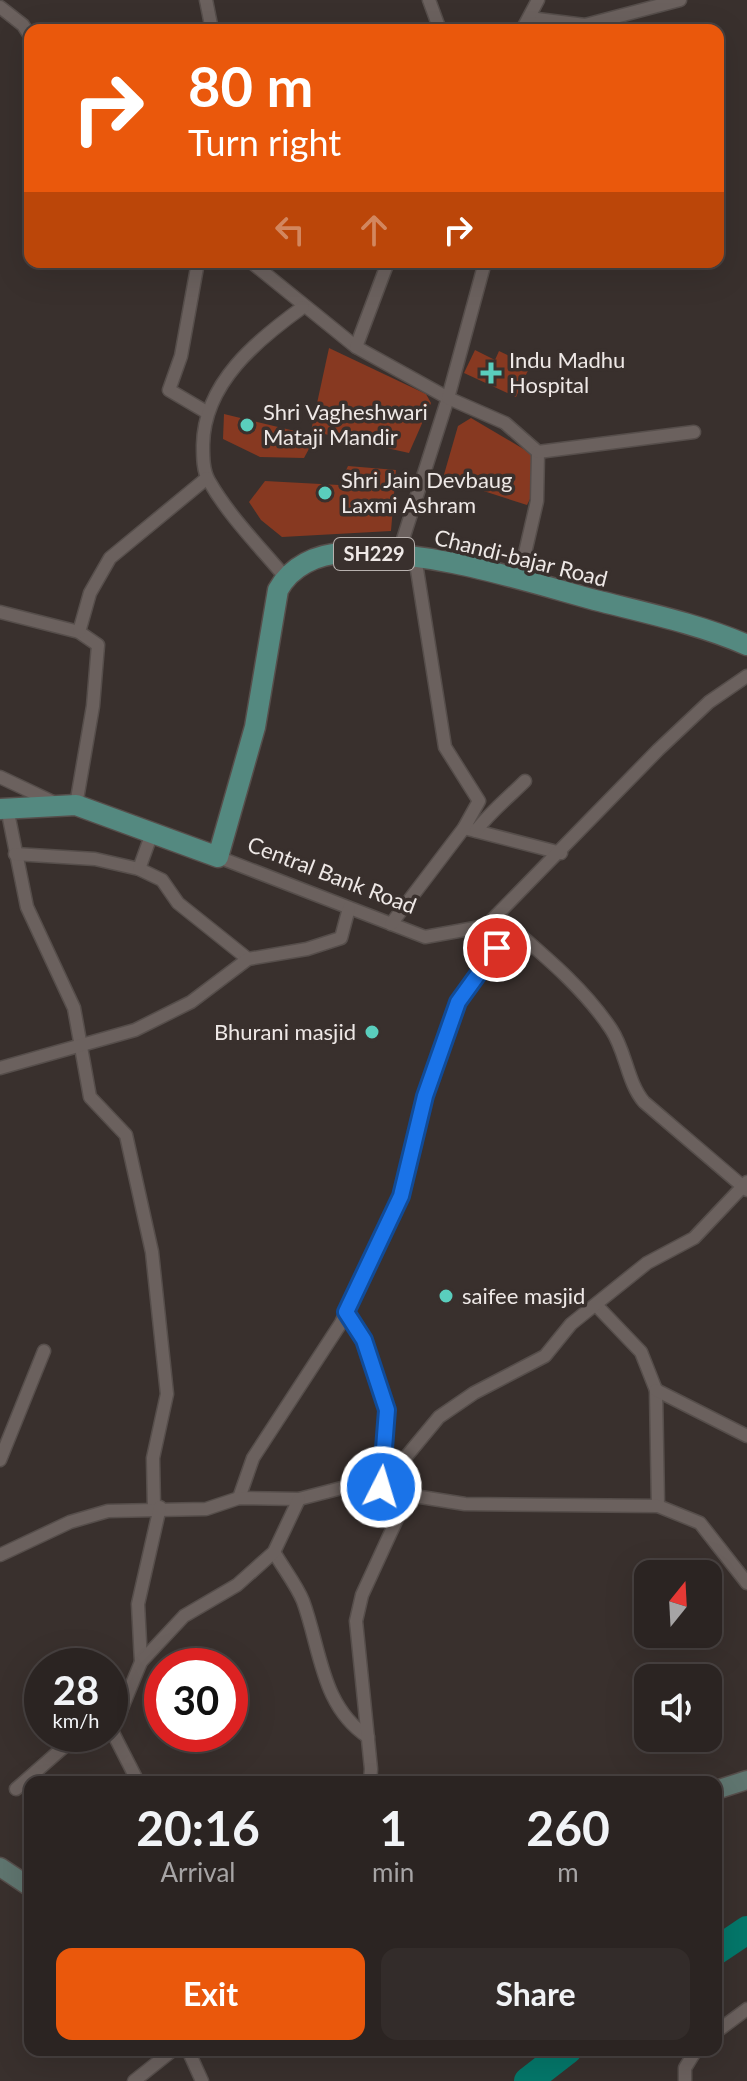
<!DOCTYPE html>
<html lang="en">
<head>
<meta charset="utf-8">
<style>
  :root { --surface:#2b2422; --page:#332c2a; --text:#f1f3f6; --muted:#a6a4a5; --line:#474140; --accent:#ea580c }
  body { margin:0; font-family:Lato,sans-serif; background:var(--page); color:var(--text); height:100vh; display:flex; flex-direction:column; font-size:30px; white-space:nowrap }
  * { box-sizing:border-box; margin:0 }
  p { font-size:26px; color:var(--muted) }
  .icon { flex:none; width:44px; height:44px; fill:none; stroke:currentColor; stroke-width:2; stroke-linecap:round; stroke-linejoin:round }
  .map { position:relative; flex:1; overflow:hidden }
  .side { position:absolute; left:24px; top:1776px; width:698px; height:280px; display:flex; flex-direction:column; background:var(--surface); border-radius:16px; box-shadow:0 8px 32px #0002,0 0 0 2px var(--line) }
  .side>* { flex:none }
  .guide { position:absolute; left:24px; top:24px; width:700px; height:244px; border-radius:16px; box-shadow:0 8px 32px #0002,0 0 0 2px var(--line); background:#ea580c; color:#fff; overflow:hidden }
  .needle { width:52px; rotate:18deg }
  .tools { position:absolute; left:634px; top:1560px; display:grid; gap:16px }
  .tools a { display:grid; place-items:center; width:88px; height:88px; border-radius:16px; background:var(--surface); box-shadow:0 8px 32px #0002,0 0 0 2px var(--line); font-size:40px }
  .speed { position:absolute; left:24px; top:1648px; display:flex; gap:16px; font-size:40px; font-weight:700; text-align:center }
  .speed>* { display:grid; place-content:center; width:104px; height:104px; border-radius:50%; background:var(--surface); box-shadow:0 8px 32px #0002,0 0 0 2px var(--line); line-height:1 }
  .speed small { font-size:20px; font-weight:400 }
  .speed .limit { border:12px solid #d22; background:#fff; color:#111 }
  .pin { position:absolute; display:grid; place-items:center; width:68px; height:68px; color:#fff; margin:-34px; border:4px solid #fff; border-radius:50%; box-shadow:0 2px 8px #0007 }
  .me { position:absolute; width:88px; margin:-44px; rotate:5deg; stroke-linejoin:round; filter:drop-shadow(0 0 6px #0008) }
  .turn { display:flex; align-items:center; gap:28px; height:168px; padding:0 32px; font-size:36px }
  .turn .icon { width:104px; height:104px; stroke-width:2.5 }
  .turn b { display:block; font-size:56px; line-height:68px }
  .lanes { display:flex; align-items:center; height:76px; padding:0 32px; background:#0003; justify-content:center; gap:40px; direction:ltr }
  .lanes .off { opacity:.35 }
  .eta { display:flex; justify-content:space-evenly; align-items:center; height:136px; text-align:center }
  .eta b { font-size:48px; font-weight:700; line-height:56px }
  .cta { display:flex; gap:16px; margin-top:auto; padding:16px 32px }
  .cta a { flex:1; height:92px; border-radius:16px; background:var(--accent); color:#fff; font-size:32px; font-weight:700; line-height:92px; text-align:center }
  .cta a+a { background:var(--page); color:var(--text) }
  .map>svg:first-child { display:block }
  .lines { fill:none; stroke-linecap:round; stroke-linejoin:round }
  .river { stroke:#04776a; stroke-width:28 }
  .building { fill:#873921 }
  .street-casing { stroke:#564e4b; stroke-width:15 }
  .secondary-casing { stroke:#564e4b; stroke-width:21 }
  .primary-casing { stroke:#564e4b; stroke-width:23 }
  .street { stroke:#6b615e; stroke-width:12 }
  .secondary { stroke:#5f756f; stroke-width:18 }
  .primary { stroke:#548980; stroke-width:20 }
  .route-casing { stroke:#114b97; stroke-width:20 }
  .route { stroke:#1a73e8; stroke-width:14 }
  .poi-dot { fill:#5acebd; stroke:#39302d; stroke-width:3 }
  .labels { text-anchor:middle; stroke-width:7; stroke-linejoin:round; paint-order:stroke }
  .shield { fill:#39302d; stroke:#b8b1ae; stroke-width:2 }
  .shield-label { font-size:20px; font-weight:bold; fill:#eee8e6 }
  .poi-label { font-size:22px; fill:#eee8e6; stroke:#39302d; text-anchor:start }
  .street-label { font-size:22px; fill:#eee8e6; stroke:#39302d }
</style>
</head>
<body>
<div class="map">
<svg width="747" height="2081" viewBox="0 0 747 2081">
  <rect width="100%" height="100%" fill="#39302d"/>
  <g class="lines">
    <g class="river">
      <path d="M716 1951 747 1930"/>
      <path d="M528 2081 568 2050"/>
    </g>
  </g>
  <g class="building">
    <path d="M329 348 426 394 431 403 409 453 311 431Z"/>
    <path d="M475 350 495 360 499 351 530 366 516 397 464 373Z"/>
    <path d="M224 414 316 436 304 458 260 457 223 439Z"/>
    <path d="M471 418 532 454V495L527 505 443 478 458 426Z"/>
    <path d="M348 466 396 470 391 531 282 537 261 520 249 502 265 481 339 485Z"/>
  </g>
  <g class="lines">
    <defs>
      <g id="street">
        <path d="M206 0 212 30"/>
        <path d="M429 0 440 30"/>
        <path d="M0 7 23 25 30 36"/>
        <path d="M529 18 585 25 680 0"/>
        <path d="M522 30 538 0"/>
        <path d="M198 262 181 356 169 390 208 413"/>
        <path d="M251 262 356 347 448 398 398 555"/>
        <path d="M485 262 448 398 505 423 538 452 537 501 519 579"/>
        <path d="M356 347 388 262"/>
        <path d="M538 452 694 432"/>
        <path d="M285 577C259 546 229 516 209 481 203 471 203 457 203 445 204 383 257 340 303 307"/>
        <path d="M0 612 79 632 98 645 93 706 76 805"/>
        <path d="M79 632 90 593 110 558 207 478"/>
        <path d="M0 777 55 803"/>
        <path d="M7 808 27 907 74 1008 90 1097 126 1135 152 1252 167 1394 153 1458 154 1508"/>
        <path d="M464 828 561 853"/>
        <path d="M476 831C490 812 508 798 525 781"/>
        <path d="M15 854 95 859 139 869 162 880 178 903 248 959"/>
        <path d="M218 857 425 937 486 926 658 750 709 702 747 676"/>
        <path d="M139 869 152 833"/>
        <path d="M497 915C537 950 581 984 611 1029 626 1051 627 1082 644 1102L747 1190"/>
        <path d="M391 924 464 828 479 801 445 747 415 557"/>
        <path d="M0 1068 135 1030 191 1002 248 959 307 949 341 938 349 908"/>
        <path d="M597 1306 641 1352 656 1390 658 1506"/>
        <path d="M346 1312 364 1340 387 1410 381 1487"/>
        <path d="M656 1390 747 1436"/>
        <path d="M0 1460 44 1351"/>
        <path d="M381 1487 439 1417 474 1393 545 1356 571 1324 647 1263 694 1238 747 1182"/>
        <path d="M239 1498 253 1458 341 1323 401 1196 425 1096 458 1002 497 948 486 926"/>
        <path d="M274 1552C283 1568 296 1584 303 1601 321 1650 321 1706 368 1737"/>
        <path d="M0 1555 70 1522 108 1511 206 1509 239 1498 299 1499 361 1483 408 1495 465 1504 658 1506 700 1523 747 1583"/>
        <path d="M141 1662 138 1604 160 1507"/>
        <path d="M110 1725 120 1713 141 1662 184 1616 237 1585 274 1552 299 1499"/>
        <path d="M110 1727 138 1782"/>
        <path d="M370 1782 371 1769 356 1621 362 1595 408 1495"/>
        <path d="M16 1789 74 1738 85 1734"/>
        <path d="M716 2032 747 2009"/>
        <path d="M188 2050 202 2081"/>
        <path d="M134 2081 173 2050"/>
        <path d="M685 2081V2068L696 2050"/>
      </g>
      <g id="secondary">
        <path d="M716 1790 747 1780"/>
        <path d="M0 1867 30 1887"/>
      </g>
      <path id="primary" d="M0 809 76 805 218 857 255 727 278 590C291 566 317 554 344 553 428 549 515 578 595 600 646 613 699 624 747 645"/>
    </defs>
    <use href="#street" class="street-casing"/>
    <use href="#secondary" class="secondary-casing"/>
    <use href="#primary" class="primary-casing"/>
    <use href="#street" class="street"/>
    <use href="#secondary" class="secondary"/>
    <use href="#primary" class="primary"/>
  </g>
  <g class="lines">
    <defs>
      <path id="route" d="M381 1487 387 1410 364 1340 346 1312 401 1196 425 1096 458 1002 497 948"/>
    </defs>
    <use href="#route" class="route-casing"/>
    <use href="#route" class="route"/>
  </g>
  <g class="poi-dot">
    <path d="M487 361h8v8h8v8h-8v8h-8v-8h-8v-8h8z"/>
    <circle cx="247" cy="425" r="8"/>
    <circle cx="325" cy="493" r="8"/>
    <circle cx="372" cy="1032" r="8"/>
    <circle cx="446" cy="1296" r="8"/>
  </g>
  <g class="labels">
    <rect class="shield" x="334" y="538" width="80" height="32" rx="6"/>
    <g class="shield-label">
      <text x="374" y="561">SH229</text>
    </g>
    <g class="poi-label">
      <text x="509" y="368">Indu Madhu<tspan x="509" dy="25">Hospital</tspan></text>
      <text x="263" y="420">Shri Vagheshwari<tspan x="263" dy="25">Mataji Mandir</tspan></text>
      <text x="341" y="488">Shri Jain Devbaug<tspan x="341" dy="25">Laxmi Ashram</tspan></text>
      <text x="356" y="1040" text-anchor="end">Bhurani masjid</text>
      <text x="462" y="1304">saifee masjid</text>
    </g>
    <g class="street-label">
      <text transform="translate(521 558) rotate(14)" y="8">Chandi-bajar Road</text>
      <text transform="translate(332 875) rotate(21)" y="8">Central Bank Road</text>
    </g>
  </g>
</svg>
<div class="tools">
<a><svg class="needle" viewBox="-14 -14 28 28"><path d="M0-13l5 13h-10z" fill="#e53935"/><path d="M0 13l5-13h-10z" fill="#a6a4a5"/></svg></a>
<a><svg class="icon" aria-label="sound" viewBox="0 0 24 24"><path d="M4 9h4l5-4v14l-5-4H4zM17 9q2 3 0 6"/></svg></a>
</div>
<div class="speed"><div>28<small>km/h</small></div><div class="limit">30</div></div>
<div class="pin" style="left:497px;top:948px;background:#d93025"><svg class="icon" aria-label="arrive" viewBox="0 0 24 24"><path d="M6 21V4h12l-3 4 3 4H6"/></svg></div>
<svg class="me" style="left:381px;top:1487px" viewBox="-20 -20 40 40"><circle r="17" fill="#1a73e8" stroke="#fff" stroke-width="3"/><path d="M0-11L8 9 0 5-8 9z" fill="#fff"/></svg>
<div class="guide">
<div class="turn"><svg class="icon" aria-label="right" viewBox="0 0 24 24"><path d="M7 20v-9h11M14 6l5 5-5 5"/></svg><div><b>80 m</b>Turn right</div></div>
<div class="lanes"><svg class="icon off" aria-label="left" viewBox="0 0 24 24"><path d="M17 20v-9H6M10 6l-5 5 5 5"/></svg><svg class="icon off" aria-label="ahead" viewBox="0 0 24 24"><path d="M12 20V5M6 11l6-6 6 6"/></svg><svg class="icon" aria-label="right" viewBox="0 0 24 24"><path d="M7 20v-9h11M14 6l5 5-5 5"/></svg></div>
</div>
<section class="side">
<div class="eta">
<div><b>20:16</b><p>Arrival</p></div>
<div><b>1</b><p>min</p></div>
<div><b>260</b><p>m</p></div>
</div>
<div class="cta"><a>Exit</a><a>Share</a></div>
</section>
</div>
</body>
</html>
